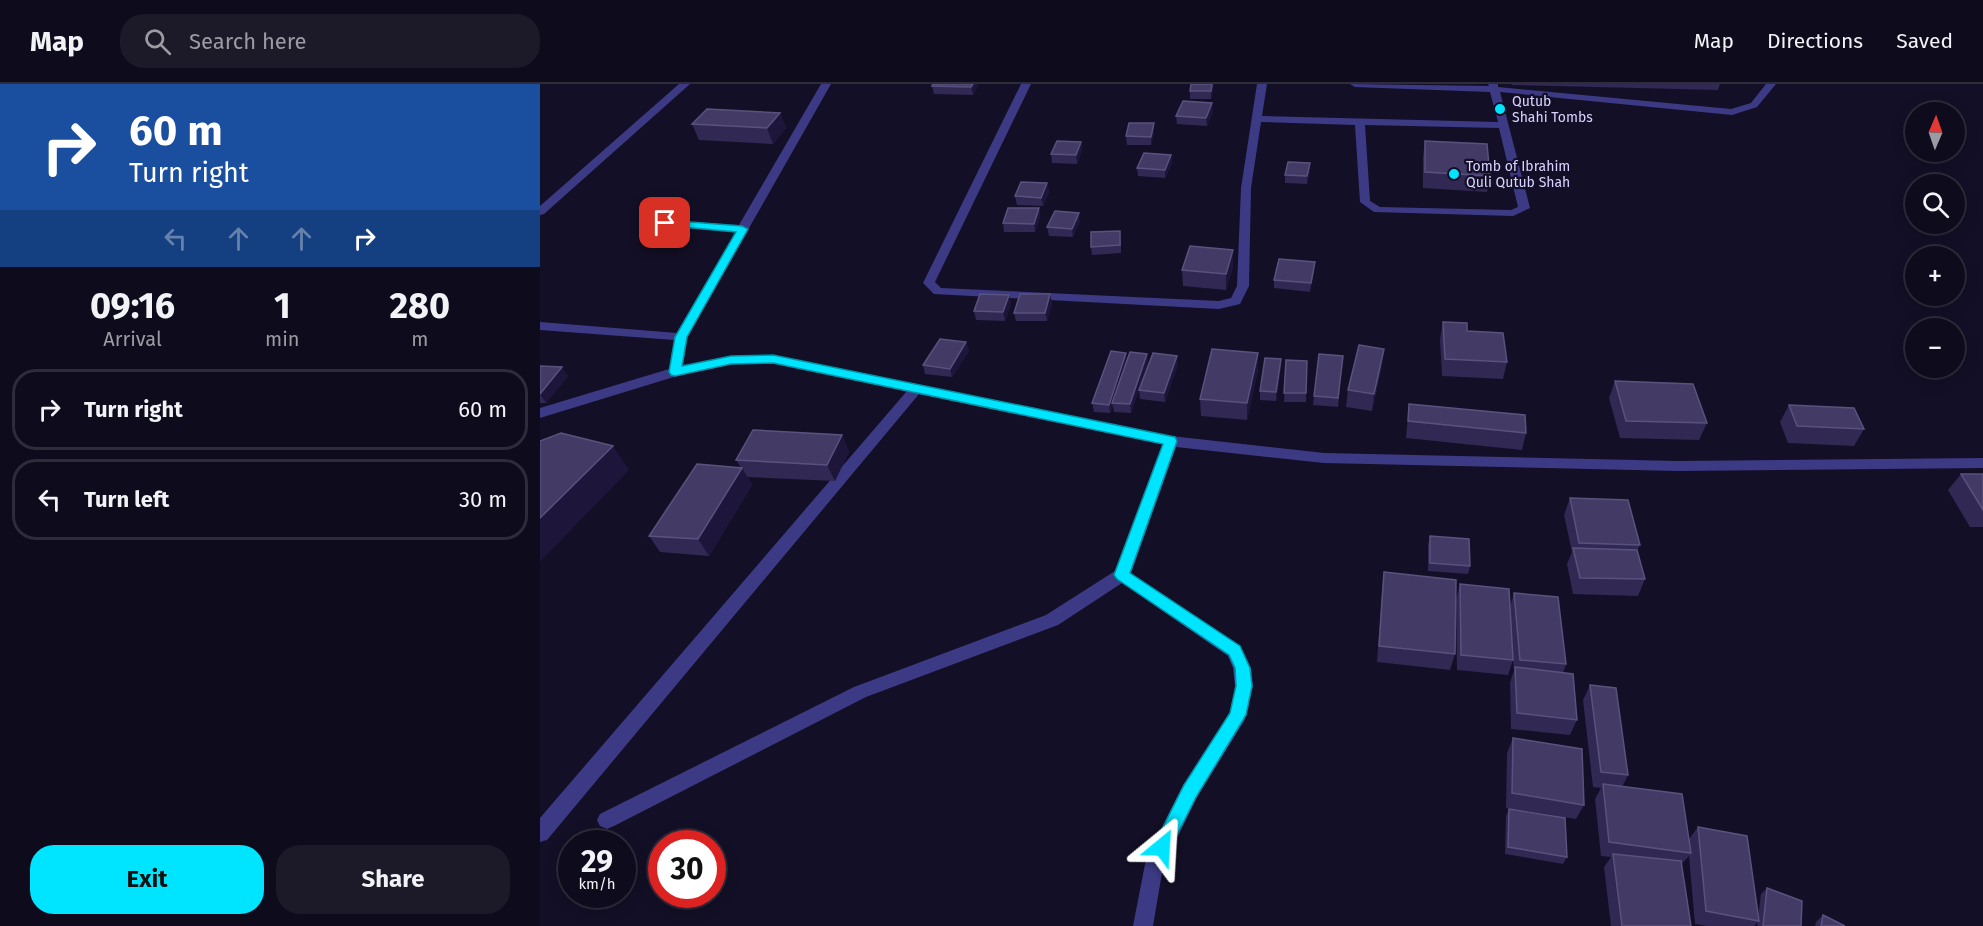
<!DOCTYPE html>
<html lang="en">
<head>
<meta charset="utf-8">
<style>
  :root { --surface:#0e0b1c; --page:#1c1929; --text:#f1f3f6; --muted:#9b9ba3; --line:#2e2b3b; --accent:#00e5ff }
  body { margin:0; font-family:"Fira Sans",sans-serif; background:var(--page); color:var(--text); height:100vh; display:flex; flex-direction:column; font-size:22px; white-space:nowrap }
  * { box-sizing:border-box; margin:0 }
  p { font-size:20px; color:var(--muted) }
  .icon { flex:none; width:33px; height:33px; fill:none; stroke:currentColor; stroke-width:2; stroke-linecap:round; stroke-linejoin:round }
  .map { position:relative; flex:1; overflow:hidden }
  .side { display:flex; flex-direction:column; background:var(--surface); width:540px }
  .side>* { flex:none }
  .top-card { background:#1a4fa0; color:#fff; overflow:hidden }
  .needle { width:39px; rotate:2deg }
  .buttons { position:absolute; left:1365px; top:18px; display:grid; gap:12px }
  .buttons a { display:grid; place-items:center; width:60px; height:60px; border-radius:50%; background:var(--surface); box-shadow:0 3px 15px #0003,0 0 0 2px var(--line); font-size:30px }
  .speed { position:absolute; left:18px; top:746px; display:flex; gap:12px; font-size:30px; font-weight:700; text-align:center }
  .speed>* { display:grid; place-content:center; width:78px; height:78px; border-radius:50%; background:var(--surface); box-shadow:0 3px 15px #0003,0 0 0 2px var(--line); line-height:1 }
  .speed small { font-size:15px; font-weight:400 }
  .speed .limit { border:9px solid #d22; background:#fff; color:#111 }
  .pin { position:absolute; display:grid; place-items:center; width:51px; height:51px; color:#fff; margin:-26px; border-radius:12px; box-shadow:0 3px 9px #0006 }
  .me { position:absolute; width:66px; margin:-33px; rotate:27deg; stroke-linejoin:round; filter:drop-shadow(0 0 4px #0008) }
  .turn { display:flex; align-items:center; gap:21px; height:126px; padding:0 30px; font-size:27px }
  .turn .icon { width:78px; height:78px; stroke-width:2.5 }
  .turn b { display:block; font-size:42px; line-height:51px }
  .lanes { display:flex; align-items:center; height:57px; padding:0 30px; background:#0003; justify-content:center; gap:30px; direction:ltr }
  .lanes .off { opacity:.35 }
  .eta { display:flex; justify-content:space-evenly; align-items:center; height:102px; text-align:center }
  .eta b { font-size:36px; font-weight:700; line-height:42px }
  .primary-button { display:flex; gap:12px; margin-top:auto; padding:12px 30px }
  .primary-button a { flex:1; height:69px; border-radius:24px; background:var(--accent); color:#111; font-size:24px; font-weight:700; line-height:69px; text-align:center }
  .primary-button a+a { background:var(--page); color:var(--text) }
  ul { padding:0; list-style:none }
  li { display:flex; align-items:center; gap:18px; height:81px; margin:0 12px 9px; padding:0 18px; border:3px solid var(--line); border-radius:24px }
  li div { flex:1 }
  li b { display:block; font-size:22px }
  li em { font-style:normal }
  header { display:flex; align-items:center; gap:36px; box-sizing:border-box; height:84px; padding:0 30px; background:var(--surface); border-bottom:2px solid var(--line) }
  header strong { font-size:28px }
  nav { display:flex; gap:33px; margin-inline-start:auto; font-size:21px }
  .search { width:420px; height:54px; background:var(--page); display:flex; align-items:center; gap:15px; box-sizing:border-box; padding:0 21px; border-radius:24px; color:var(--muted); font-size:22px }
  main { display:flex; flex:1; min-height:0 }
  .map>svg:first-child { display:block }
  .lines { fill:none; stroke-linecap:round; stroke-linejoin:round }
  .minor { fill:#3d3a85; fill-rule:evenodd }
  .wall { fill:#312854 }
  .shaded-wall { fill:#1d163a }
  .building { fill:#433a66; stroke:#5a527e; stroke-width:1.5 }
  .route { fill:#00e5ff; stroke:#0095a6; stroke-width:1.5 }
  .poi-dot { fill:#00e5ff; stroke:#130f26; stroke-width:2 }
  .labels { text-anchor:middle; stroke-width:4.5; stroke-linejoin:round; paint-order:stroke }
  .far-poi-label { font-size:14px; fill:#d9d4ff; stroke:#130f26; text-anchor:start }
</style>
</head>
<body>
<header>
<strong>Map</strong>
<div class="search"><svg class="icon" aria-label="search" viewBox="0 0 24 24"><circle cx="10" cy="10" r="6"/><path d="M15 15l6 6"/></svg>Search here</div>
<nav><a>Map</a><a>Directions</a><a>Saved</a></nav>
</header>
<main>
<section class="side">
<div class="top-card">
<div class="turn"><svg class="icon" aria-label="right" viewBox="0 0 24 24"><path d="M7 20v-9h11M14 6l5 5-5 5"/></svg><div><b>60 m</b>Turn right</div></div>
<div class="lanes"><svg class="icon off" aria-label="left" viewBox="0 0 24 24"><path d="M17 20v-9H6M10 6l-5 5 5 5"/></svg><svg class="icon off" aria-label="ahead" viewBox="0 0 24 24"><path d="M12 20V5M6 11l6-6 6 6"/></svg><svg class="icon off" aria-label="ahead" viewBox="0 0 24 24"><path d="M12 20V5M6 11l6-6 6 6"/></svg><svg class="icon" aria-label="right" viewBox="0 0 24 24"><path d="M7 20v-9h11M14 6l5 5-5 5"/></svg></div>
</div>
<div class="eta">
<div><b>09:16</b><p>Arrival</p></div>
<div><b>1</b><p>min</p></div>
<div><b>280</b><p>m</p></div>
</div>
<ul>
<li><svg class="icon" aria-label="right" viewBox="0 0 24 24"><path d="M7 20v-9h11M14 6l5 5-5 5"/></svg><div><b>Turn right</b></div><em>60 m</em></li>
<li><svg class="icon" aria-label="left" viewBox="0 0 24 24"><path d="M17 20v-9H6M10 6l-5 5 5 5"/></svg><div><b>Turn left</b></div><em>30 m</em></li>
</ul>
<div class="primary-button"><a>Exit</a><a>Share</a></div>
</section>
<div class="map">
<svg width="1443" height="842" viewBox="0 0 1443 842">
  <rect width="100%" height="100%" fill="#130f26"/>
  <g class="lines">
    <g class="minor">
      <path d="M139 0H150L4 130 0 131V122Z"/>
      <path d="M281 0H291L147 253 143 282 191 272 233 271 631 352 784 369 1138 377 1443 374V384L1138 387 784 379 636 363 591 489 700 562 711 584 713 602 704 637 657 713 623 783 613 842H593L606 775 643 701 690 629 695 602 693 584 688 572 582 499 518 541 326 613 74 742 67 745 60 742 57 736 60 730 314 603 506 531 575 487 623 360 379 310 7 756 0 758V734L367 307 233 279 191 280 137 292 0 334V324L129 285 134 256 0 246V238L137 249 196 148 105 141 99 138 105 135 199 141Z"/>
      <path d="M481 0H491L395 198 401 204 679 217 691 214 697 202 701 104 717 0H727L722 32 958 38 950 8 815 3 810 0 949 2 948 0H958V3L1191 25 1211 19 1226 0H1236L1217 23 1192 31 960 8 990 124 973 132 834 128 820 118 815 41 721 38 711 104 709 202 700 220 679 225 394 210 383 199ZM825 41 959 44 978 123 971 126 840 123 830 117Z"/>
    </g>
  </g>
  <g class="wall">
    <path d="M393 0H437L438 2 433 11 394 10 392 2Z"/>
    <path d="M674 0 671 15H650V7Z"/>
    <path d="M972 0H1180L1178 6 972 1Z"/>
    <path d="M673 27 667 42 637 40 636 32Z"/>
    <path d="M240 29 246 44 233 60 159 56 152 40Z"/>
    <path d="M614 39V48L611 61H587L586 52Z"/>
    <path d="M885 57 950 92 947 108 883 104V73Z"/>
    <path d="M541 58 542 66 537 80 512 79 511 70Z"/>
    <path d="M631 71 632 79 625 94 598 92 597 84Z"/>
    <path d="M770 88 767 100 745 99V91Z"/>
    <path d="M507 99 509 108 503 122 477 121 475 112Z"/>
    <path d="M499 124 500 133 495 148H464L463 139Z"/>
    <path d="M540 137 533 153 509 152 507 143Z"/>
    <path d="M581 155V169L552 171 551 163Z"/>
    <path d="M693 166V183L686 206 643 202 642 186Z"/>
    <path d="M774 186 770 208 734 204V196Z"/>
    <path d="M510 210 512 219 507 237H476L474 229Z"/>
    <path d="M469 211 471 220 465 237 436 236 434 227Z"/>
    <path d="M903 238 927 247 967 278 963 295 902 292 900 255Z"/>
    <path d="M426 258 429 267 412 293 385 290 383 281Z"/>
    <path d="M718 269V286L707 336 661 332 660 315Z"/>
    <path d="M803 272 798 323 773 321 774 312Z"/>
    <path d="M741 275V283L736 317 720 316V307Z"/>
    <path d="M746 276 767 277 766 318H744Z"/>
    <path d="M587 277 608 278 591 329 574 328 573 322 570 329 554 328 552 319Z"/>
    <path d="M638 280 625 318 600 315 599 306Z"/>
    <path d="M0 282 28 292 6 319H0Z"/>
    <path d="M842 282 832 327 806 323 808 306Z"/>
    <path d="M1075 297 1167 339 1159 356 1080 354 1069 314Z"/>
    <path d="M869 320 986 349 982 366 866 354Z"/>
    <path d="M1249 321 1324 345 1314 362 1248 359 1240 338Z"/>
    <path d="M302 351 309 368 295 397 207 393 212 401 169 472 120 468 109 452 201 384 196 376Z"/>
    <path d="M1421 390H1443V443H1430L1408 406Z"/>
    <path d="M1030 414 1100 461 1097 467 1105 495 1098 512 1033 510 1027 480 1032 468 1024 431Z"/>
    <path d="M890 452 930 482 928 490 888 487V461Z"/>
    <path d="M844 488 915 570 910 586 837 578 842 505Z"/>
    <path d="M920 500 970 523 974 509 1026 580 1023 589 1037 636 1030 651 971 645 970 599 974 586 973 576 968 591 917 586 916 516Z"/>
    <path d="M1050 601 1088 691 1082 703 1149 755 1158 743 1218 834 1221 810 1227 804 1261 842H1217L1218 838 1214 842H1167L1155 840 1149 772 1141 781 1151 842H1071L1064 783 1071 773 1061 772 1055 715 1061 704 1053 703 1043 616Z"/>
    <path d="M973 654 1044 721 1036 735 966 724 967 669Z"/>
    <path d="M969 725 1027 773 1023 780 965 770 966 732Z"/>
    <path d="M1283 831 1305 842H1275L1276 838Z"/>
  </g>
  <g class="shaded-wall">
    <path d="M433 0H437L438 2 433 11 431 3Z"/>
    <path d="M672 0H674L671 15V7Z"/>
    <path d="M672 19 673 27 667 42 666 34Z"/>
    <path d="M240 29 246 44 233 60 227 44Z"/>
    <path d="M614 39V48L611 61V53Z"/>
    <path d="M541 58 542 66 537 80 536 71Z"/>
    <path d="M631 71 632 79 625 94V86Z"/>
    <path d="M770 79V88L767 100V92Z"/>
    <path d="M507 99 509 108 503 122 501 114Z"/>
    <path d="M499 124 500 133 495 148 494 140Z"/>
    <path d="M539 129 540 137 533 153 532 145Z"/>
    <path d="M693 166V183L686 206V190Z"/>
    <path d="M510 210 512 219 507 237 505 229Z"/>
    <path d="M469 211 471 220 465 237 463 228Z"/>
    <path d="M426 258 429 267 412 293 410 285Z"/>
    <path d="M844 265 842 282 832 327 834 310Z"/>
    <path d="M586 269 587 277 572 319 573 322 570 329 569 321Z"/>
    <path d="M718 269V286L707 336V319Z"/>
    <path d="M607 270 608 278 591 329 590 320Z"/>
    <path d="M637 272 638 280 625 318 624 309Z"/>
    <path d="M741 275V283L736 317V308Z"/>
    <path d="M22 283 28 292 6 319 0 310Z"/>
    <path d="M302 351 309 368 295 397 287 381Z"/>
    <path d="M73 362 89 386 0 478V434Z"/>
    <path d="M202 384 212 401 169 472 158 455Z"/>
  </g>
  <g class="building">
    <path d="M393 0H433L431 3 392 2Z"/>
    <path d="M651 0H672L671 7H650Z"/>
    <path d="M643 17 672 19 666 34 636 32Z"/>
    <path d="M167 25 240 29 227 44 152 40Z"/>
    <path d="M589 39H614L611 53 586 52Z"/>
    <path d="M517 57 541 58 536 71 511 70Z"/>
    <path d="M885 57 947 60 950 92 885 88Z"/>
    <path d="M604 69 631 71 625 86 597 84Z"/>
    <path d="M748 78 770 79 767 92 745 91Z"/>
    <path d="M481 98 507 99 501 114 475 112Z"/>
    <path d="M468 124H499L494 140 463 139Z"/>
    <path d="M515 127 539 129 532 145 507 143Z"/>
    <path d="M580 147V161L551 163V148Z"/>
    <path d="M650 162 693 166 686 190 642 186Z"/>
    <path d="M739 175 775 178 771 199 734 196Z"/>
    <path d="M440 210 469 211 463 228 434 227Z"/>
    <path d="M480 210H510L505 229H474Z"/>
    <path d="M903 238 927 239V247L963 249 967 278 905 275Z"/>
    <path d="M400 255 426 258 410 285 383 281Z"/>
    <path d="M819 261 844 265 834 310 808 306Z"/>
    <path d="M672 265 718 269 707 319 660 315Z"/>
    <path d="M571 267 586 269 569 321 552 319Z"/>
    <path d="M590 268 607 270 590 320 572 319Z"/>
    <path d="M613 269 637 272 624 309 599 306Z"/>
    <path d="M779 270 803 272 798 314 774 312Z"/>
    <path d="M725 274 741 275 736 308 720 307Z"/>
    <path d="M746 276 767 277 766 309H744Z"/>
    <path d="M0 282 22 283 0 310Z"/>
    <path d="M1075 297 1153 300 1167 339 1086 337Z"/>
    <path d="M869 320 985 331 986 349 868 337Z"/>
    <path d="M1249 321 1314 324 1324 345 1257 342Z"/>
    <path d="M213 346 302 351 287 381 196 376Z"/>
    <path d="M21 349 73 362 0 434V357Z"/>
    <path d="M157 380 202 384 158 455 109 452Z"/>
    <path d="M1421 390H1443V426Z"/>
    <path d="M1030 414 1088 416 1100 461 1039 459Z"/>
    <path d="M890 452 929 455 930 482 890 479Z"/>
    <path d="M1033 464 1097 466 1105 495 1040 494Z"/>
    <path d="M844 488 916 496 915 570 839 562Z"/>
    <path d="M920 500 969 505 973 576 921 571Z"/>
    <path d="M974 509 1018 513 1026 580 980 576Z"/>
    <path d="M975 583 1033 590 1037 636 977 629Z"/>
    <path d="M1050 601 1076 604 1088 691 1061 688Z"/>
    <path d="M973 654 1042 665 1044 721 972 709Z"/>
    <path d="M1063 700 1142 710 1151 769 1069 758Z"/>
    <path d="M969 725 1025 734 1027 773 968 763Z"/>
    <path d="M1158 743 1207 752 1219 837 1166 827Z"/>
    <path d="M1073 770 1141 777 1151 842H1082Z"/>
    <path d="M1227 804 1262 817 1261 842H1223Z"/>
    <path d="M1283 831 1305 842H1281Z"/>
  </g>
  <path class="route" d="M125 136 202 142 208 145 147 253 142 282 191 272 233 271 635 353 637 357 590 489 700 562 710 584 712 602 706 631 656 713 628 769 622 772 616 769 613 763 644 701 690 629 696 602 695 584 689 571 577 495 574 491 623 360 233 279 191 280 135 292 131 291 129 288 135 253 196 148 121 141V137Z"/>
  <g class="poi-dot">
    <circle cx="960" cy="25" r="6"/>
    <circle cx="914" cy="90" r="6"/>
  </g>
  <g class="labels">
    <g class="far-poi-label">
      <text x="972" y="22">Qutub<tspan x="972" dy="16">Shahi Tombs</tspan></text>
      <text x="926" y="87">Tomb of Ibrahim<tspan x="926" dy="16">Quli Qutub Shah</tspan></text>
    </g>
  </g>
</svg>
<div class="buttons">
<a><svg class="needle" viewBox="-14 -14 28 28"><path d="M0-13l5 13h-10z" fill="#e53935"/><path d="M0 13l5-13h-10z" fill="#9b9ba3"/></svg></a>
<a><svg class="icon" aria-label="search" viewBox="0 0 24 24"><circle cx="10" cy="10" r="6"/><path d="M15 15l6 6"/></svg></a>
<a>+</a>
<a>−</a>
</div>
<div class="speed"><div>29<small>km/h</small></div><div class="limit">30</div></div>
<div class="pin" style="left:125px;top:139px;background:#d93025"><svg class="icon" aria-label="arrive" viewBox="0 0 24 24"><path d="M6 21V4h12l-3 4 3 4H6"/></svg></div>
<svg class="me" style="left:622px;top:763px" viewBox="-20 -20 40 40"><path d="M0-17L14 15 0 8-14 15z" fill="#00e5ff" stroke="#fff" stroke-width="4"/></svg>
</div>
</main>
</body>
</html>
